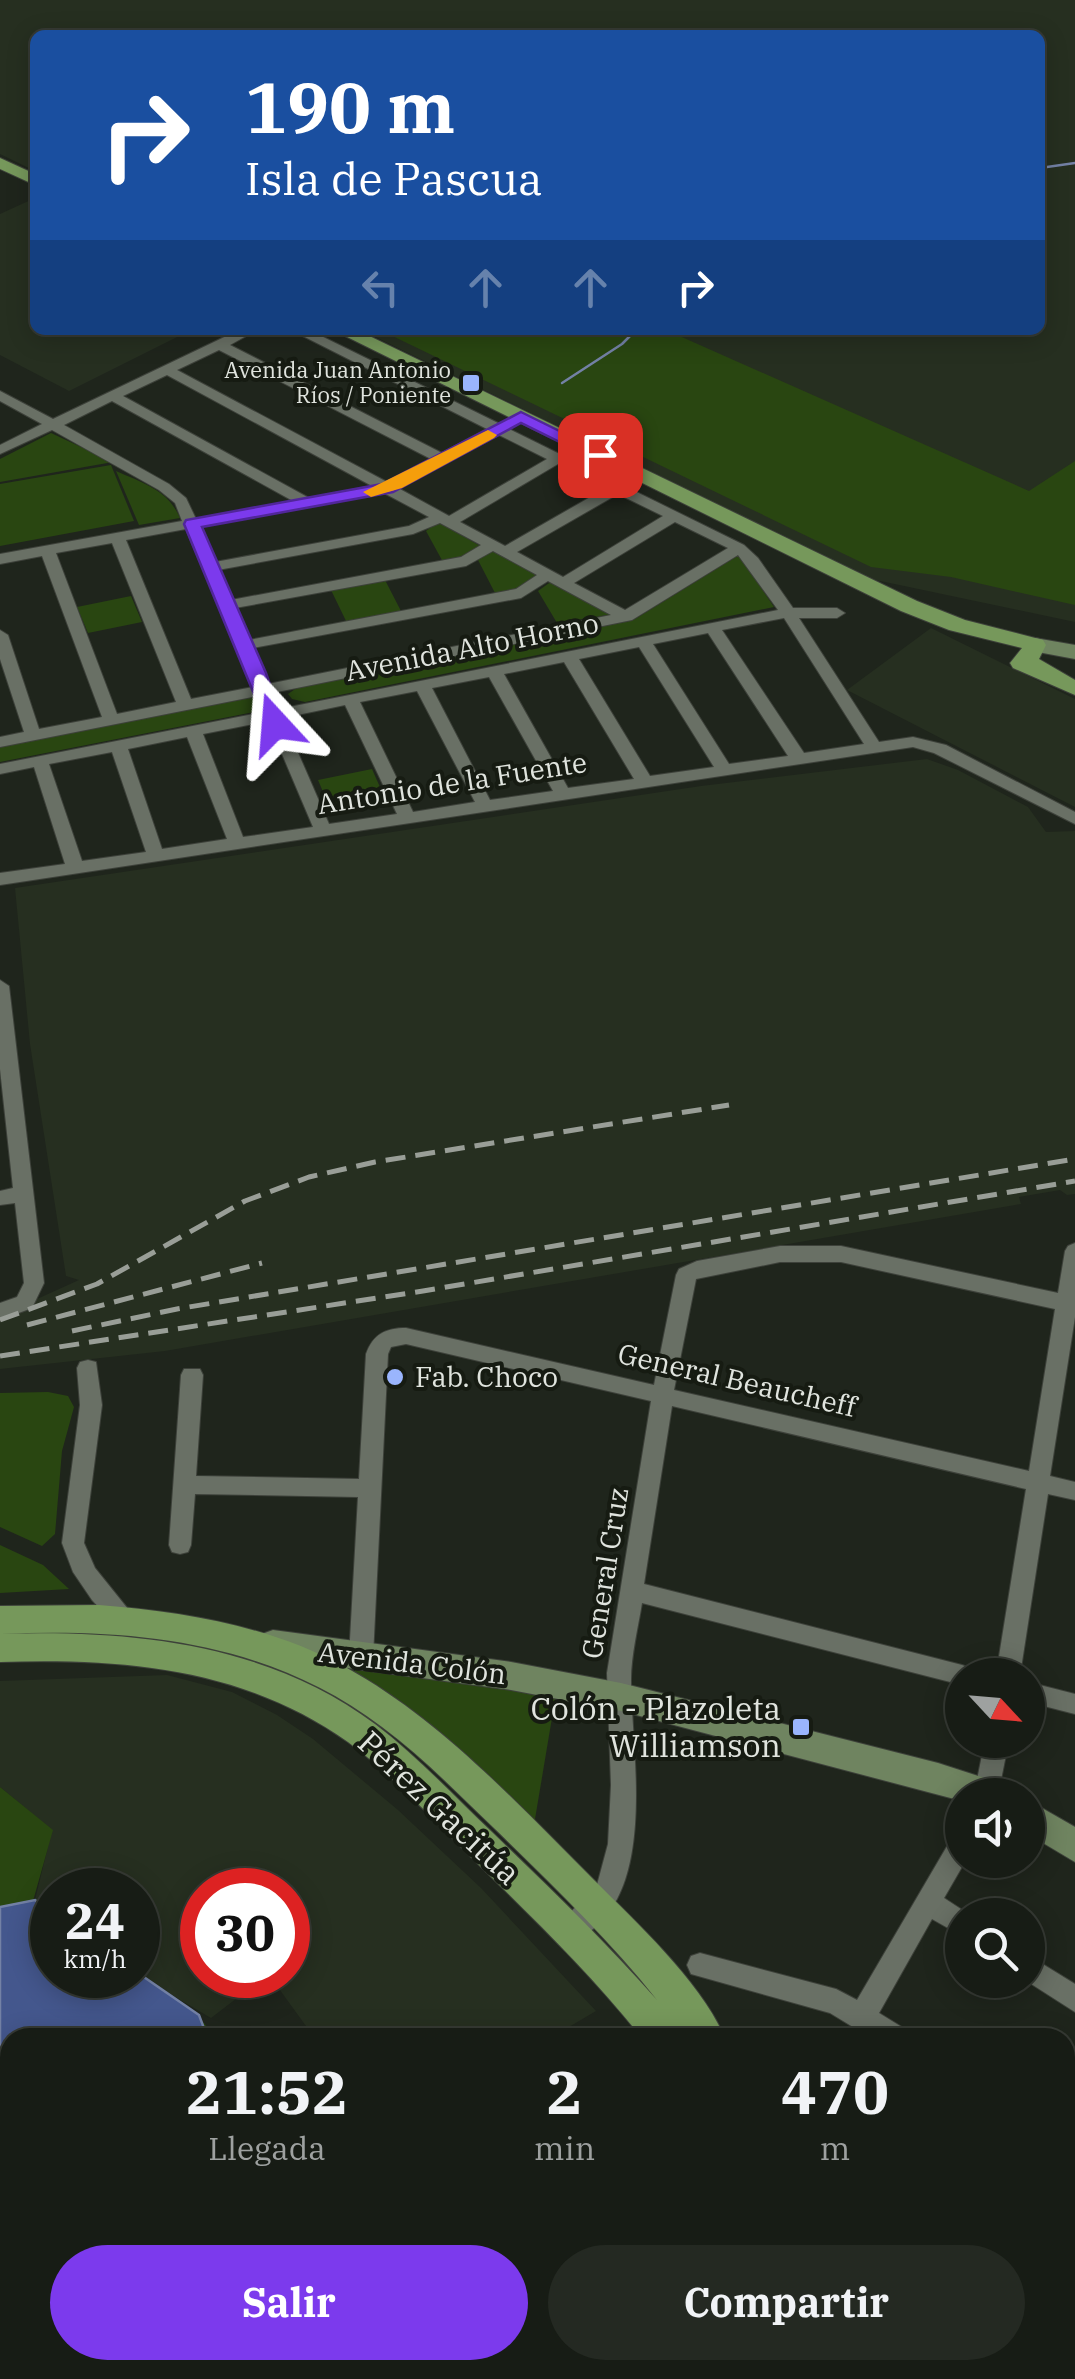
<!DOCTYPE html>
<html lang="es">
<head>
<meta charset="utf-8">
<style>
  :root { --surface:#171c15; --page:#242922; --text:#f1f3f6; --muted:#9ea1a0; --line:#363a34; --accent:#7c3aed }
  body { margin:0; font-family:"IBM Plex Serif",serif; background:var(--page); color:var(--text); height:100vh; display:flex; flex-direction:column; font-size:38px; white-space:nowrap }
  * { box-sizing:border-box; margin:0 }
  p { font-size:32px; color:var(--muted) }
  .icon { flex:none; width:55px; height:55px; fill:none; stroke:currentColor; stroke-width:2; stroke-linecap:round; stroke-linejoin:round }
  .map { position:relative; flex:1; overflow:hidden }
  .panel { position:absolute; left:0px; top:2028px; width:1075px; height:352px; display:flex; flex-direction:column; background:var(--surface); border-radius:30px 30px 0 0; box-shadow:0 5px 25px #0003,0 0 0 2px var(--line) }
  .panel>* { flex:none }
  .hud { position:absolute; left:30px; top:30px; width:1015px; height:305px; border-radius:15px; box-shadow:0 5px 25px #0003,0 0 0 2px var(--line); background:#1a4fa0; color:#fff; overflow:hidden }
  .needle { width:65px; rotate:116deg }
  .tools { position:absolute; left:945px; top:1658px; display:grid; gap:20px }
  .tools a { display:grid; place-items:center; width:100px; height:100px; border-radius:50%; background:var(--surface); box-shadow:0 5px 25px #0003,0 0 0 2px var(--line); font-size:50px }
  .speed { position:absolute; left:30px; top:1868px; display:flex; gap:20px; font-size:50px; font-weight:700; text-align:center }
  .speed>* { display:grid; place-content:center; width:130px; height:130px; border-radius:50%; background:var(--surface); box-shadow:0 5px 25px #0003,0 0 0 2px var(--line); line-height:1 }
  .speed small { font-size:25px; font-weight:400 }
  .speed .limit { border:15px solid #d22; background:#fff; color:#111 }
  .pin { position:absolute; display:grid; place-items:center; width:85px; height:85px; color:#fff; margin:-42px; border-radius:20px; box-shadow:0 5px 15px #0006 }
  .me { position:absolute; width:110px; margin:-55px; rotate:341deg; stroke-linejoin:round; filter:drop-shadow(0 0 8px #0008) }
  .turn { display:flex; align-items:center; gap:35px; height:210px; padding:0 50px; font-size:45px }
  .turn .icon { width:130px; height:130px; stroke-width:2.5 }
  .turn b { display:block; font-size:70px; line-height:85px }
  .lanes { display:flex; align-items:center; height:95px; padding:0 50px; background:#0003; justify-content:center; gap:50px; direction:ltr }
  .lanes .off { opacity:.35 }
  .eta { display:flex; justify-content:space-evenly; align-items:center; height:170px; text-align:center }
  .eta b { font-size:60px; font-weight:700; line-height:70px }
  .cta { display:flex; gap:20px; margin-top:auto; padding:20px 50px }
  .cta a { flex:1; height:115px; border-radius:60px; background:var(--accent); color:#fff; font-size:40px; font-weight:700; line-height:115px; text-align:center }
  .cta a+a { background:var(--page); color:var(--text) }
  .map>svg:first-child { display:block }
  .built { fill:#262f20 }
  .green { fill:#294611 }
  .water { fill:#44578d; stroke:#7381a5; stroke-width:2.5 }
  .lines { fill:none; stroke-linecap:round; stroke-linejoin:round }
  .stream { stroke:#7381a5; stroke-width:2.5 }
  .minor-casing { stroke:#3d413a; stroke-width:2 }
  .secondary-casing { stroke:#3d413a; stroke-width:2 }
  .primary-casing { stroke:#3d413a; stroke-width:2 }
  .minor { fill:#697065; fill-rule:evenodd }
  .secondary { fill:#6f8460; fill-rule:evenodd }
  .primary { fill:#76985b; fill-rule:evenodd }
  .rail { stroke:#999e97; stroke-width:5; stroke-dasharray:20 10; stroke-linecap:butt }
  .route { fill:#7c3aed; stroke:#51269a; stroke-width:2.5 }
  .slow { fill:#f59e0b }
  .poi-dot { fill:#9ab5fd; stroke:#161b12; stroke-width:4 }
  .labels { text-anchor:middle; stroke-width:8; stroke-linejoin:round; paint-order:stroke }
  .far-poi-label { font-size:22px; fill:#e0e4de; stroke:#161b12; text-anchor:end }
  .street-label { font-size:28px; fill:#e0e4de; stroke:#161b12 }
  .poi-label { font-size:28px; fill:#e0e4de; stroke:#161b12; text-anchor:start }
  .near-poi-label { font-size:32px; fill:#e0e4de; stroke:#161b12; text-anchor:end }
  .near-street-label { font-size:32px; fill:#e0e4de; stroke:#161b12 }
</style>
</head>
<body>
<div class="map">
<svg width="1075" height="2379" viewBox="0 0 1075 2379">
  <rect width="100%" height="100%" fill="#1f251c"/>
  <g class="built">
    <path d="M0 0H1075V622L871 579 361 330H1040V35H35V171L0 154Z"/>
    <path d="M35 198V330H191L69 391 0 355V214Z"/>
    <path d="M931 628 1075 699V807L847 690Z"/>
    <path d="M927 759 958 770 1028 807 1046 832 1075 831V1194L1067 1195 1060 1190 1019 1197 1021 1204 165 1351 0 1369V1310L26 1304 79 1280 66 1276 30 1044 15 888 701 786Z"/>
    <path d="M167 1675 232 1692 277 1715 313 1739 398 1810 481 1888 596 2011 552 2037H314L269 1975H288V1890H202V1975H267L211 2018 138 1975V1890H52V1913L35 1900 52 1830 0 1787V1681Z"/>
  </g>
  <g class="green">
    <path d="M380 330H666L1029 491 1075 461V605L951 577 871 567Z"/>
    <path d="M51 433 113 462 0 482V459Z"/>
    <path d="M111 465 134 521 0 546V484Z"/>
    <path d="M116 471C143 483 168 490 180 518L139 525Z"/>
    <path d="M438 522 482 547 465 557 443 562 426 531Z"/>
    <path d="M491 550 539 576 517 589 495 593 478 560Z"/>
    <path d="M739 555 774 607 305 702 292 699 288 694 301 685 635 619Z"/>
    <path d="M385 580 402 613 347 623 331 590Z"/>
    <path d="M552 581 614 614 557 623 538 591Z"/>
    <path d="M131 596 142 622 88 633 77 607Z"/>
    <path d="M253 696 262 705 254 712 0 762V745Z"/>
    <path d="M372 769 383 794 329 806 318 780Z"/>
    <path d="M48 1392 68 1396 74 1407 62 1451 55 1534 42 1546 0 1527V1393Z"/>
    <path d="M0 1545 43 1565 69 1589 0 1593Z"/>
    <path d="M357 1667 556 1694 533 1831 352 1675Z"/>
    <path d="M0 1787 53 1830 33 1901 52 1975H136L204 2023 215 2037 10 2038V2370H410L414 2379H0Z"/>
  </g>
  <path class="water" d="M35 1900 52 1913V1975L138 1973 199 2015 205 2031 215 2037 10 2038V2370H407L410 2379H0V1907Z"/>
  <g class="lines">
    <g class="stream">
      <path d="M1040 168 1075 163"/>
      <path d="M562 383 622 344 636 330"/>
    </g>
    <defs>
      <g id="minor">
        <path d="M239 330H257L230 345 442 453 487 429 291 330H309L498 423 511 422 513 425 509 429 744 545 758 558 793 608H837L845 613 837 618H799L879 742 913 737 946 745 1075 812V824L934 753 913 747 0 885V873L65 864 34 767 0 774V764L264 712 257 696 0 747V737L24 732 0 659V630L8 635 39 729 102 717 42 556 0 564V554L182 521 175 503 159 490 52 430 0 454V445L42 424 0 401V391L53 419ZM219 350 431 459 387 482 177 370ZM167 375 372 486 309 498 123 396ZM112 401 293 501 196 519 186 498 169 484 64 425ZM499 435 547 459 449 516 398 488ZM558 464 606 488 505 546 460 522ZM384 493 429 517 409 526 215 562 200 527ZM618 494 663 516 563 577 517 552ZM675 522 728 548 625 610 574 583ZM440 523 481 545 461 557 231 600 218 570 413 534ZM186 529 253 687 191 699 126 540ZM112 543 176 702 117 714 56 553ZM493 551 537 575 516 589 249 640 235 608 466 566ZM738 555 778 610 279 709 272 693 632 620ZM548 581 611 615 268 684 253 648 521 598ZM784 618 864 744 804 753 722 630ZM708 633 788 756 729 764 653 644ZM639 647 714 767 650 776 579 659ZM564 662 634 779 568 788 504 674ZM489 677 553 791 490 800 432 688ZM417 691 475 802 413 812 360 702ZM345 705 397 814 329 824 283 718ZM268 721 313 827 243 837 203 734ZM187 737 227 839 162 849 128 749ZM112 752 146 852 82 861 49 764Z"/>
        <path d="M0 980 9 986 44 1283 32 1308 0 1320V1303L17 1297 24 1283 15 1203 0 1205V1191L13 1188 0 1069Z"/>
        <path d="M1075 1243V1317L1050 1476 1075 1482V1500L1048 1494 1020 1675H996L1026 1489 672 1406 644 1584 962 1665 970 1668 974 1675H962V1685L642 1603C638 1628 631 1655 631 1680 631 1756 662 1907 569 1943L560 1939 556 1931 560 1923 597 1885 608 1844 611 1785 607 1673 651 1401 406 1344 391 1347 388 1354 373 1657 369 1664 361 1667 353 1664 349 1657 358 1497 195 1494 191 1545 188 1552 180 1554 172 1552 169 1545 181 1375 184 1369H200L203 1375 196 1476 359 1479 366 1354C373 1334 386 1328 406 1328L654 1385 676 1275 679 1269 697 1261 780 1246H841L1058 1293 1065 1251 1068 1246ZM780 1262H841L1055 1309 1029 1471 674 1390 696 1279Z"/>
        <path d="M88 1360 96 1362 102 1405 84 1543 95 1568 136 1619 132 1626 124 1629 116 1626 92 1600 73 1572 62 1543 80 1405 77 1368 80 1362Z"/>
        <path d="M1028 1682 1075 1694V1714L1028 1702Z"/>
        <path d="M985 1740H1009L998 1795H974Z"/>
        <path d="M962 1833V1860H966L944 1898 970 1915H962V1936L932 1919 879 2013 905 2029 909 2038H871L830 2013 691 1974 687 1965 691 1956 700 1953 836 1989 857 2000 953 1836Z"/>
        <path d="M1028 1955 1075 1984V2012L1025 1980Z"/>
        <path d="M1065 2141 1075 2146V2176L1065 2171Z"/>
      </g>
      <g id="secondary">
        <path d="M1035 638 1075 645V659L1027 650 1024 645 1027 640Z"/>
        <path d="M273 1630 511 1662 621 1683 938 1763 1003 1784 1008 1795H962V1801L621 1711 511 1690 273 1658 262 1654 257 1644 262 1634Z"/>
        <path d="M1028 1800 1075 1827V1862L1028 1834Z"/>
      </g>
      <g id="primary">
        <path d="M0 158 35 174V185L0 169Z"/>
        <path d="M333 330H357L917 601 965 620 1043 640 1046 645 1039 659 1075 680V695L1013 668 1010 663 1022 648 949 630 901 611Z"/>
        <path d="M99 1605C185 1612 271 1626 347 1668 441 1720 519 1805 594 1880 637 1923 701 1982 725 2038H685L680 2030 683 2038H642C591 1974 533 1918 475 1861 434 1821 394 1776 348 1742 244 1668 123 1658 0 1662V1634C131 1630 267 1643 375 1724 418 1757 454 1796 492 1832 549 1887 605 1941 657 2000 608 1938 551 1884 495 1829 458 1794 423 1757 382 1727 270 1642 137 1628 0 1634V1606Z"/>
        <path d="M845 2370H923L927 2379H849Z"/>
      </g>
    </defs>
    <use href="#minor" class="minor-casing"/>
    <use href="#secondary" class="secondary-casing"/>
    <use href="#primary" class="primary-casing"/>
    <use href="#minor" class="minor"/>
    <use href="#secondary" class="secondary"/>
    <use href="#primary" class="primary"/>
    <g class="rail">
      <path d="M0 1320 97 1284 245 1201 309 1177 375 1162 729 1105"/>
      <path d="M27 1325 262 1263"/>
      <path d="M72 1331 177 1309 1075 1159"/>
      <path d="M0 1356 423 1291 1075 1181"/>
    </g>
  </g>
  <path class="route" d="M521 412 608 455 594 459 521 423 393 492 202 527 266 673 284 724 275 730 268 728 184 524 186 520 382 484Z"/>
  <path class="slow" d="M488 430 497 435 494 438 402 488 371 497 363 492Z"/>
  <g class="poi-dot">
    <rect x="461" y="373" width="20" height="20" rx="5"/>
    <circle cx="395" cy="1377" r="10"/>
    <rect x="791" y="1717" width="20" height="20" rx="5"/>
  </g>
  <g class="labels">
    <g class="far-poi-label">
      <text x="451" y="378">Avenida Juan Antonio<tspan x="451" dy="25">Ríos / Poniente</tspan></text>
    </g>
    <g class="street-label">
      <text transform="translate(472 647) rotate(-11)" y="10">Avenida Alto Horno</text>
      <text transform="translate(452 783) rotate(-9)" y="10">Antonio de la Fuente</text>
      <text transform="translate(737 1380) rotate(13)" y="10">General Beaucheff</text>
      <text transform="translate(605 1573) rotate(-81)" y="10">General Cruz</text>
      <text transform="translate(412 1663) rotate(7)" y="10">Avenida Colón</text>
    </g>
    <g class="poi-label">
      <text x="415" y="1387">Fab. Choco</text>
    </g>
    <g class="near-poi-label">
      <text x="781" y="1720">Colón - Plazoleta<tspan x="781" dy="37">Williamson</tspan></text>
    </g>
    <g class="near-street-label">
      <text transform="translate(439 1808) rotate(43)" y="11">Pérez Gacitúa</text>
    </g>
  </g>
</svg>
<div class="tools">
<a><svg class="needle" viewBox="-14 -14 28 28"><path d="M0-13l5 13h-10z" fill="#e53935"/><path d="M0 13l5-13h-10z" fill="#9ea1a0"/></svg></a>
<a><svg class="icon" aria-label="sound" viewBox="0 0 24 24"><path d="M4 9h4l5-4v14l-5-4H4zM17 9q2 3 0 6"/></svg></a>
<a><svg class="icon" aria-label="search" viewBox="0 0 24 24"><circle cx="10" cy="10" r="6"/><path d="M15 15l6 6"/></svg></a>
</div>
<div class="speed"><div>24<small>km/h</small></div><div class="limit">30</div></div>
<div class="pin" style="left:600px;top:455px;background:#d93025"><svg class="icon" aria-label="arrive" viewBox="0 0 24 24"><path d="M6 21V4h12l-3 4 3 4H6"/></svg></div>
<svg class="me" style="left:275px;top:724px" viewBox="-20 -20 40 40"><path d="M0-17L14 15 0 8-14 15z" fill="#7c3aed" stroke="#fff" stroke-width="4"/></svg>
<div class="hud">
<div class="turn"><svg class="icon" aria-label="right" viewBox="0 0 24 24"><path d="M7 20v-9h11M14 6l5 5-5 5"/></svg><div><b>190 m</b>Isla de Pascua</div></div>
<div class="lanes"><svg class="icon off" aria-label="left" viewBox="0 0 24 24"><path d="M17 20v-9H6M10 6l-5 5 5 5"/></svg><svg class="icon off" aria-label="ahead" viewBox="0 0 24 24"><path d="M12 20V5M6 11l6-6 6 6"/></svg><svg class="icon off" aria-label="ahead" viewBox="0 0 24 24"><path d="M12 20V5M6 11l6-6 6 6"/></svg><svg class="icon" aria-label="right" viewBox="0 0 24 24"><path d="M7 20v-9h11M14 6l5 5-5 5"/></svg></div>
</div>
<section class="panel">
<div class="eta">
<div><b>21:52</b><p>Llegada</p></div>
<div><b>2</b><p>min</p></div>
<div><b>470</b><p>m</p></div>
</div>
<div class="cta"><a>Salir</a><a>Compartir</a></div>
</section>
</div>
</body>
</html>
